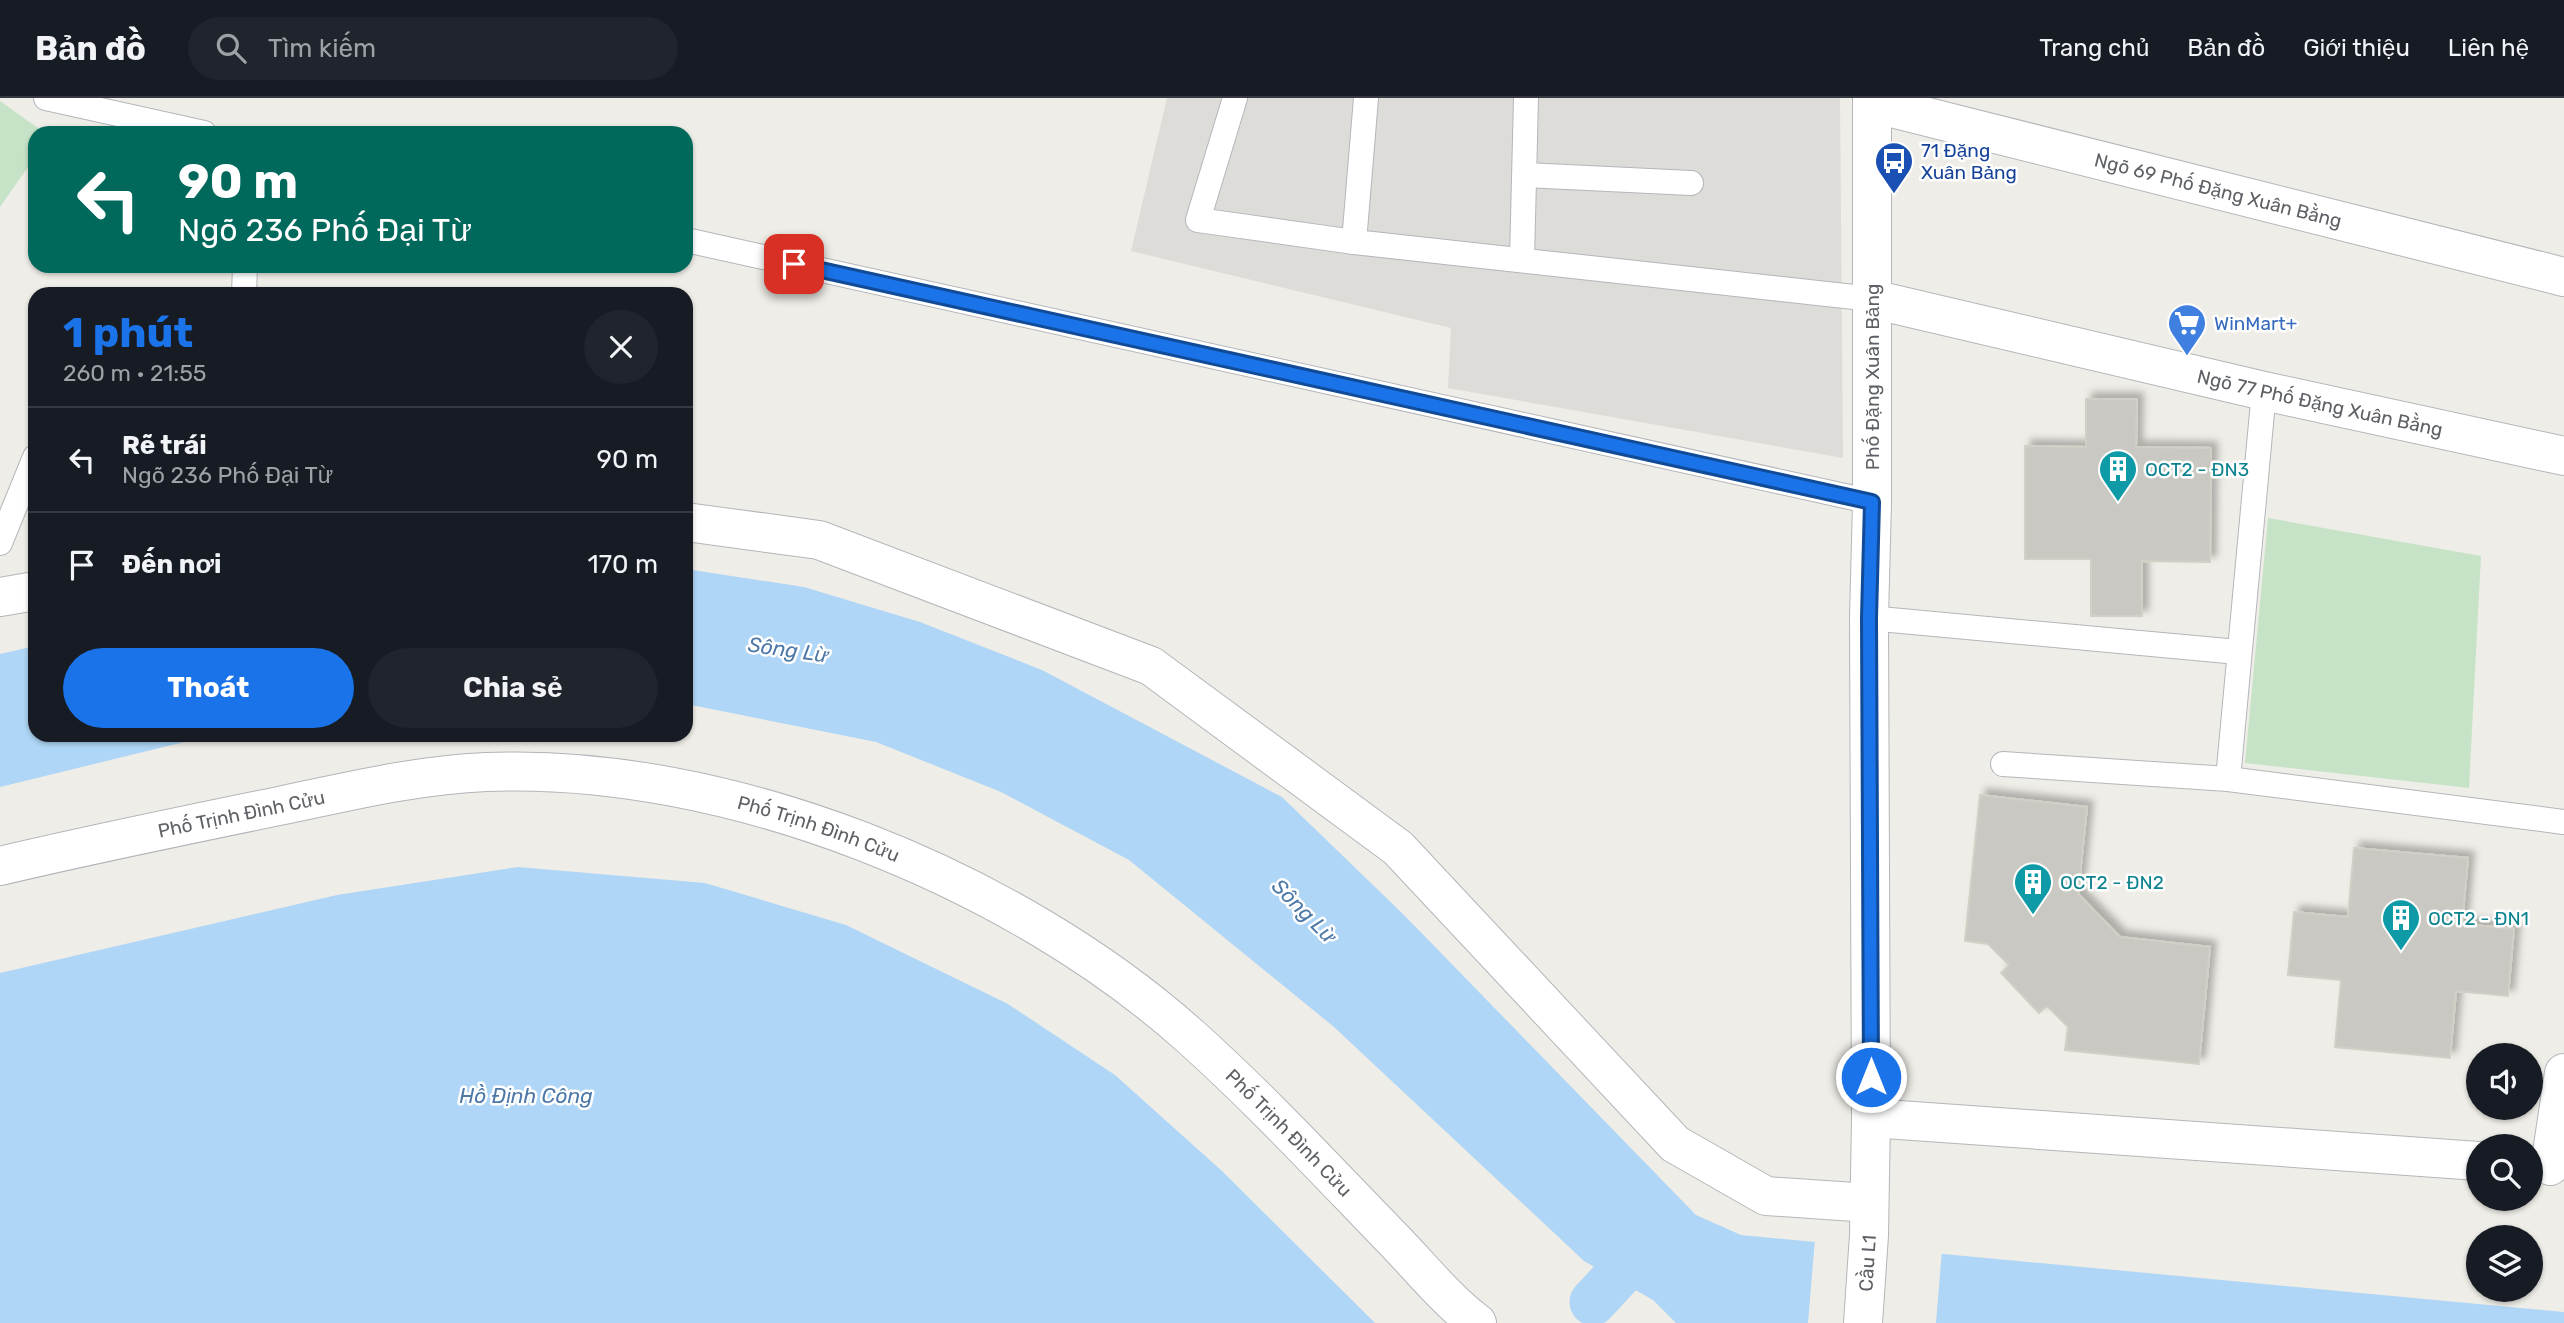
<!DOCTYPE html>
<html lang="vi">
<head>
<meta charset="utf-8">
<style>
  :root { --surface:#171b24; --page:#20242c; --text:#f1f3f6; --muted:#9ea1a6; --line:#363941; --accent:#1a73e8 }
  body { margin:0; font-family:Rubik,sans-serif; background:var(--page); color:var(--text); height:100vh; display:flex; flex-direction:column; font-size:26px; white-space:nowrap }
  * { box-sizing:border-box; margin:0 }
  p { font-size:23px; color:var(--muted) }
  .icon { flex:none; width:38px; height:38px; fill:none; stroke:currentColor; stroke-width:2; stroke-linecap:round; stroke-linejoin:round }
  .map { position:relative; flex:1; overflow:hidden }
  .side { position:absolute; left:28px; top:189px; width:665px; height:455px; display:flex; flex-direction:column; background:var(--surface); border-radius:21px; box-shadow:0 2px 5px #0004 }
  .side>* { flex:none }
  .hud { position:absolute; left:28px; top:28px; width:665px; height:147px; border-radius:21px; box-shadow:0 2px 5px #0004; background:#00695c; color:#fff; overflow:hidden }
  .controls { position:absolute; left:2466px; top:945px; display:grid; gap:14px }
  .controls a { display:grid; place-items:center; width:77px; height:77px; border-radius:50%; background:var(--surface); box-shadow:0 2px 5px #0004; font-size:35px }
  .pin { position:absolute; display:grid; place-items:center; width:60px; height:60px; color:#fff; margin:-30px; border-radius:14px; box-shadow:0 4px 10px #0006 }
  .me { position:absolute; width:77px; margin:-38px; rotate:0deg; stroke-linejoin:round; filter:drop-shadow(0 0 5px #0008) }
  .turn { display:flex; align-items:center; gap:24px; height:147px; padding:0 35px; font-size:32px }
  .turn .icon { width:91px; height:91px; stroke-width:2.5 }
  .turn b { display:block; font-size:49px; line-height:60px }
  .round { display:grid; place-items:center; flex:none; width:74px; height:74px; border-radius:37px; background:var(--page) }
  .headline { display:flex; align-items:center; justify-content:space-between; height:119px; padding:0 35px }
  h1 { font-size:42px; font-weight:700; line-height:52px; color:var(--accent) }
  .primary-button { display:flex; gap:14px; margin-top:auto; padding:14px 35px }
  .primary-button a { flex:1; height:80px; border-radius:42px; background:var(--accent); color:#fff; font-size:28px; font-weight:700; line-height:80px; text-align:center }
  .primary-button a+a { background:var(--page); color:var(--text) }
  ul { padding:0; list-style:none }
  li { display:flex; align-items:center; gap:21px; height:105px; padding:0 35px; border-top:2px solid var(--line) }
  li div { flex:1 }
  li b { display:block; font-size:26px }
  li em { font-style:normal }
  header { display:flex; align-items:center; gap:42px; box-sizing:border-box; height:98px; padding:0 35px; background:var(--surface); border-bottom:2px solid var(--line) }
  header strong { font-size:33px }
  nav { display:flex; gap:38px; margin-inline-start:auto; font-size:24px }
  .search { width:490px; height:63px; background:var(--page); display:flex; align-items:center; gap:18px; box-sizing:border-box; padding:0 24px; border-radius:38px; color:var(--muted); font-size:26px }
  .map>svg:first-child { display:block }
  .industrial { fill:#dedcd9 }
  .green { fill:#c6e3c7 }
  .water { fill:#afd6f6 }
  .pier { fill:#efede7 }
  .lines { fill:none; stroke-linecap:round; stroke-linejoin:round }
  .canal { stroke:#afd6f6; stroke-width:47 }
  .building { fill:#cac8c3; stroke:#d3cfc6; stroke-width:2; filter:url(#shadow) }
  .lane-casing { stroke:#b4b6ba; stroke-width:26 }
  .street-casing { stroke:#b4b6ba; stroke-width:40 }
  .secondary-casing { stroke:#b3b5ba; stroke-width:40 }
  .lane { stroke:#fff; stroke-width:24 }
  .street { stroke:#fff; stroke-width:38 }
  .secondary { stroke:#fff; stroke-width:38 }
  .route-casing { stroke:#114b97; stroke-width:18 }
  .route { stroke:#1a73e8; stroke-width:12 }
  .labels { text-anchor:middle; stroke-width:5; stroke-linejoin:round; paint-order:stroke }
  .transit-label { font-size:19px; fill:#164399; stroke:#fff; text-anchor:start }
  .street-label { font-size:19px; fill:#5e6165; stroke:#fff }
  .shop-label { font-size:19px; fill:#366cbe; stroke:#fff; text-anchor:start }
  .culture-label { font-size:19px; fill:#0d838f; stroke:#fff; text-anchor:start }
  .water-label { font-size:21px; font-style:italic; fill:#4d78a7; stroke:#fff }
</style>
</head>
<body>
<header>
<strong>Bản đồ</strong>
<div class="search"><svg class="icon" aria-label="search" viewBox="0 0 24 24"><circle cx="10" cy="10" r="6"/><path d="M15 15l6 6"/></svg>Tìm kiếm</div>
<nav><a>Trang chủ</a><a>Bản đồ</a><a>Giới thiệu</a><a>Liên hệ</a></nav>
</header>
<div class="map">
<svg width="2564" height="1225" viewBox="0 0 2564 1225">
  <defs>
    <filter id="shadow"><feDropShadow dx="6" dy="-6" stdDeviation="3.5" flood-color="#0004"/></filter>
  </defs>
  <rect width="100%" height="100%" fill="#efede7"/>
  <path class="industrial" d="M1167 0H1840L1843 360 1448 290 1451 230 1131 153Z"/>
  <g class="green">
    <path d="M0 3 45 35H35V59L0 109Z"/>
    <path d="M2268 420 2481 458 2469 690 2245 665Z"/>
  </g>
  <g class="water">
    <path d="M686 471 804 489 920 524 1042 572 1282 699 1405 818 1696 1117 1741 1137 2564 1214V1225H1676L1653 1202 1584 1163 1334 929 1129 762 1001 694 876 644 686 606Z"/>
    <path d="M35 548V637H213L0 689V556Z"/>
    <path d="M518 769 705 785 846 827 1008 906 1115 977 1222 1073 1375 1225H0V875L337 797Z"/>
  </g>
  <path class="pier" d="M1815 1141 1942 1152 1936 1225H1808Z"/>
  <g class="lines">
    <path class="canal" d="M1593 1204 1644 1149"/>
  </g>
  <g class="building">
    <path d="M2086 301H2137L2136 349 2211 350 2210 464 2142 463V518H2091V461H2025V348L2086 349Z"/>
    <path d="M1980 697 2087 709 2078 796 2120 839 2210 849 2199 966 2065 952 2068 929 2047 908 2039 915 2001 875 2009 867 1988 846 1965 843Z"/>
    <path d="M2354 750 2468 760 2462 826 2514 831 2508 898 2456 893 2450 960 2335 949 2341 882 2288 877 2294 814 2348 819Z"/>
  </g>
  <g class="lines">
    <defs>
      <g id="lane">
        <path d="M46 0 204 35"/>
        <path d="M1235 0 1198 122 1354 144"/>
        <path d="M1366 0 1354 144 1872 201"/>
        <path d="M1525 77 1691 85"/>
        <path d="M686 142 1872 404"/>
        <path d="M1522 162 1526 0"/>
        <path d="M244 196 245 168"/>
        <path d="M0 445 35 359"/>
        <path d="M1869 520 2238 554"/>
        <path d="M2003 666 2228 681 2564 724"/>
        <path d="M2228 681 2264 293"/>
      </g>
      <g id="street">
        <path id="s1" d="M1872 5 2564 179"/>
        <path id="s2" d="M1872 201 2264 293 2564 358"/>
        <path d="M686 424 819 442 1151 568 1398 750 1675 1046 1766 1098 1869 1105"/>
        <path d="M0 499 35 493"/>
        <path d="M1871 1020 2478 1063"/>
        <path d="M2550 1068 2564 975"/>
        <path id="s3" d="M1863 1225 1869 1137 1871 1020 1869 520 1872 404V0"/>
      </g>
      <g id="secondary">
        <path id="s4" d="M0 768C93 746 186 727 279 708 347 694 415 677 486 674 726 664 1014 780 1192 940 1261 1002 1324 1070 1388 1136 1417 1165 1444 1200 1477 1225"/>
      </g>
    </defs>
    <use href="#lane" class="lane-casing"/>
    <use href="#street" class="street-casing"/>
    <use href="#secondary" class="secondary-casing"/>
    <use href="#lane" class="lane"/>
    <use href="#street" class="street"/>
    <use href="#secondary" class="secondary"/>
  </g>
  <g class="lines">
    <defs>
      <path id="route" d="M794 166 1872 404 1869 520 1871 979"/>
    </defs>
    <use href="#route" class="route-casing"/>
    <use href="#route" class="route"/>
  </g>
  <defs>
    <symbol id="bus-pin" viewBox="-11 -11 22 30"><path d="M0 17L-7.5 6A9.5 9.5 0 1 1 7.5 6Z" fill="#1a4fb4" stroke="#fff"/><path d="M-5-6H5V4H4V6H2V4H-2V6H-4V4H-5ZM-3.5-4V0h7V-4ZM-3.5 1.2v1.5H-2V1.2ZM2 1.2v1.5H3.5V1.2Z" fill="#fff"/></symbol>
    <symbol id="supermarket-pin" viewBox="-11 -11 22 30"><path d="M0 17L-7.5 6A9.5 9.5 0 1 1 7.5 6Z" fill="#3f7fe0" stroke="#fff"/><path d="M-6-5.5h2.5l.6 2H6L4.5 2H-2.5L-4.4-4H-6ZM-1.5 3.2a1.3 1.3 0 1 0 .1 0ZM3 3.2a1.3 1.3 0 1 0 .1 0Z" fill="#fff"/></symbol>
    <symbol id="building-pin" viewBox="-11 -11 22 30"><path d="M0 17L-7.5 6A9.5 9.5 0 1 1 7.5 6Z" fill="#0f9aa8" stroke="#fff"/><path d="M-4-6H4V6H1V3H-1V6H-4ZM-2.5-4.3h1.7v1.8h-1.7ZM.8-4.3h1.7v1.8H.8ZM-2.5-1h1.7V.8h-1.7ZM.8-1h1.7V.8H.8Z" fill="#fff"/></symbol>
  </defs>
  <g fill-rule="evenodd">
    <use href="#bus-pin" x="1872" y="41" width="44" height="60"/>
    <use href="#supermarket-pin" x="2165" y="203" width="44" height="60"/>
    <use href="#building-pin" x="2096" y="349" width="44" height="60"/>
    <use href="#building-pin" x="2011" y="762" width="44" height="60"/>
    <use href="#building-pin" x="2379" y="798" width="44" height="60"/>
  </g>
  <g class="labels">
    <g class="transit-label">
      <text x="1921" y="59">71 Đặng<tspan x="1921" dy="22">Xuân Bảng</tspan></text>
    </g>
    <g class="street-label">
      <text dy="7" stroke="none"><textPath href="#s1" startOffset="357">Ngõ 69 Phố Đặng Xuân Bằng</textPath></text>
      <text transform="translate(1872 279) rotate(-90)" y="7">Phố Đặng Xuân Bảng</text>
      <text dy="7" stroke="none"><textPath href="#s2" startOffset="460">Ngõ 77 Phố Đặng Xuân Bằng</textPath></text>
      <text dy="7" stroke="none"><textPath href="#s4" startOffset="247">Phố Trịnh Đình Cửu</textPath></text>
      <text dy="7" stroke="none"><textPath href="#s4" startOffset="835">Phố Trịnh Đình Cửu</textPath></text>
      <text dy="7" stroke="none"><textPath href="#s4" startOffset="1402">Phố Trịnh Đình Cửu</textPath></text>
      <text dy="7" stroke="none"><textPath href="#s3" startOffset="60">Cầu L1</textPath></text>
    </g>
    <g class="shop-label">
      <text x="2214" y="232">WinMart+</text>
    </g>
    <g class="culture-label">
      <text x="2145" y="378">OCT2 - ĐN3</text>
      <text x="2060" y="791">OCT2 - ĐN2</text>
      <text x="2428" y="827">OCT2 - ĐN1</text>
    </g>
    <g class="water-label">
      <text transform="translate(788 552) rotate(8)" y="7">Sông Lừ</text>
      <text transform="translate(1304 813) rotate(45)" y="7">Sông Lừ</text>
      <text x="526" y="1005">Hồ Định Công</text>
    </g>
  </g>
</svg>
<div class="controls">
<a><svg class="icon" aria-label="sound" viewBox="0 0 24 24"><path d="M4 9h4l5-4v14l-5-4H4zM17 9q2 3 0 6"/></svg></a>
<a><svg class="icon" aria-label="search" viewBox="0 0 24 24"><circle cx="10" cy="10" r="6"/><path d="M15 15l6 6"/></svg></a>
<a><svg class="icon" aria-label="layers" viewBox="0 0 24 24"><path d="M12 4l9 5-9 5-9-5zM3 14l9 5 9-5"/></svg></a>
</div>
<div class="pin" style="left:794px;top:166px;background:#d93025"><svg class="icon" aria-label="arrive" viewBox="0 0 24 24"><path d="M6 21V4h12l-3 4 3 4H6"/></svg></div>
<svg class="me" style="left:1871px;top:979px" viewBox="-20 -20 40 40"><circle r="17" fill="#1a73e8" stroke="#fff" stroke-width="3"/><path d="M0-11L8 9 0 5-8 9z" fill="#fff"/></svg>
<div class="hud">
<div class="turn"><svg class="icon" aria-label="left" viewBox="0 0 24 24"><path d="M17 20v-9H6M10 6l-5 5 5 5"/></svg><div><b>90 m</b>Ngõ 236 Phố Đại Từ</div></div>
</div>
<section class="side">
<div class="headline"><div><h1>1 phút</h1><p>260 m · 21:55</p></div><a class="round"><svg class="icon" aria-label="close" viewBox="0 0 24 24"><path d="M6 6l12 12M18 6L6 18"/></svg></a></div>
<ul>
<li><svg class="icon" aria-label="left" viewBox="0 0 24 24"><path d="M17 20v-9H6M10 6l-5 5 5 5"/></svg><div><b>Rẽ trái</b><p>Ngõ 236 Phố Đại Từ</p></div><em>90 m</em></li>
<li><svg class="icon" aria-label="arrive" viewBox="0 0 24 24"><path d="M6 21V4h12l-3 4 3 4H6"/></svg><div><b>Đến nơi</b></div><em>170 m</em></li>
</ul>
<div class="primary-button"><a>Thoát</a><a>Chia sẻ</a></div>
</section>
</div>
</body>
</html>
